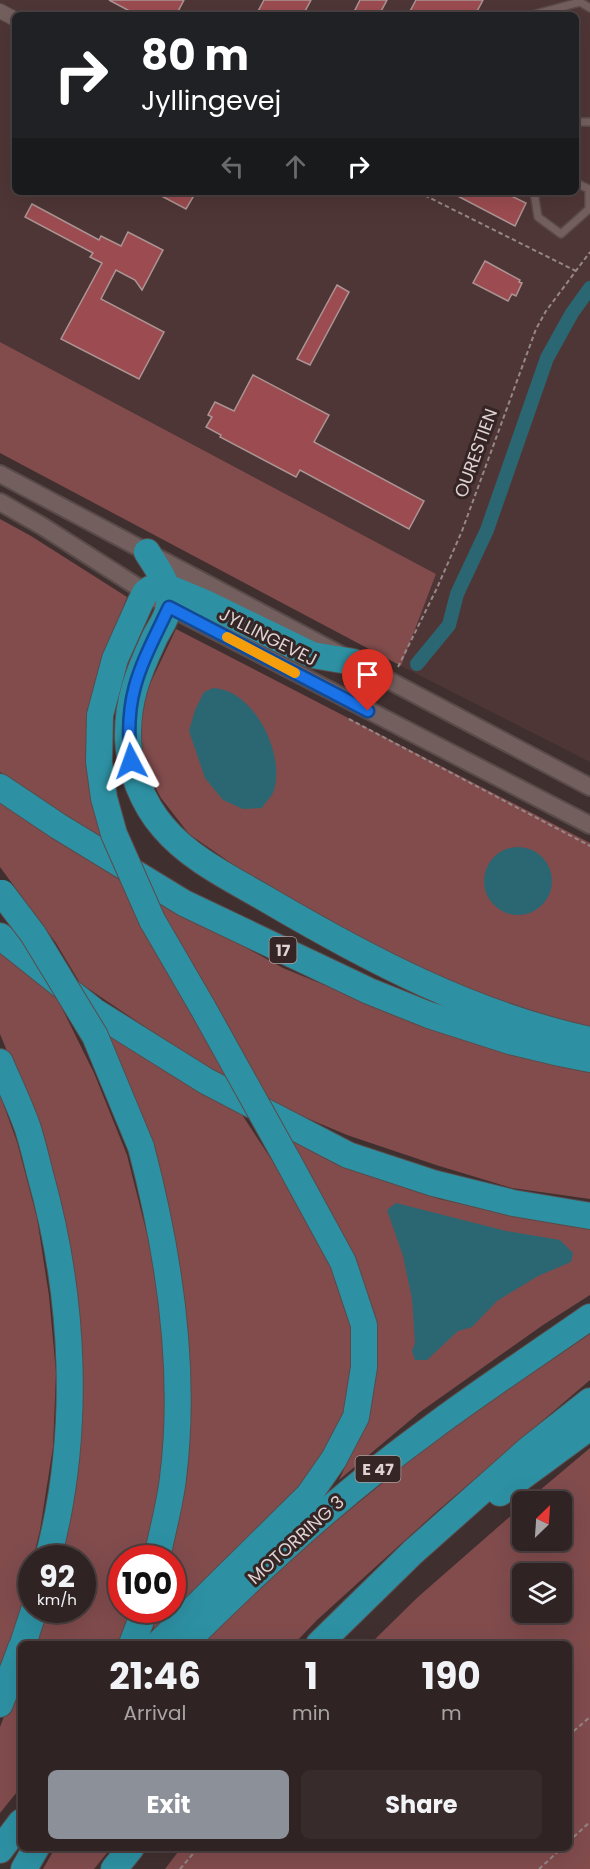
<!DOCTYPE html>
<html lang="en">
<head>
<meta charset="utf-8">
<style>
  :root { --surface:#302323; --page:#382b2b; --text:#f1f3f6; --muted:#a8a4a6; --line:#4b4041; --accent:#8c9099 }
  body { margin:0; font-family:Poppins,sans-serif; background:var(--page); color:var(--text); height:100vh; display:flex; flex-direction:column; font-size:22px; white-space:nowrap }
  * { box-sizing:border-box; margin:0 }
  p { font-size:20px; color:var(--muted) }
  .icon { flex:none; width:33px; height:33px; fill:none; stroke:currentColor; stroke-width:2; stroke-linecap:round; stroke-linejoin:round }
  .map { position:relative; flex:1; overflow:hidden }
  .side { position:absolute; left:18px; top:1641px; width:554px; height:210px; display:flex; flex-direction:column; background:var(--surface); border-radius:9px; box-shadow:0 6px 24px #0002,0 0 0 2px var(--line) }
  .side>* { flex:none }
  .top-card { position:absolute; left:12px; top:12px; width:567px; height:183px; border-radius:9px; box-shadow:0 6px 24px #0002,0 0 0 2px var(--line); background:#202124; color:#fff; overflow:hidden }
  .needle { width:39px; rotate:25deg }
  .controls { position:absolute; left:512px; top:1491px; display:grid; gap:12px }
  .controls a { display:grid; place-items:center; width:60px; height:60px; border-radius:9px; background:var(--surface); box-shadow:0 6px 24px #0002,0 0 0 2px var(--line); font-size:30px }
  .speed { position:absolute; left:18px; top:1545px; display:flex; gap:12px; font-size:30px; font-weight:700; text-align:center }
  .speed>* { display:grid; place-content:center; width:78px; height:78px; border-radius:50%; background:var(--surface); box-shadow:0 6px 24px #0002,0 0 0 2px var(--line); line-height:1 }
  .speed small { font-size:15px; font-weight:400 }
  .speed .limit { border:9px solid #d22; background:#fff; color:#111 }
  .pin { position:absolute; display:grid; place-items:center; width:51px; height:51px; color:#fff; margin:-62px -26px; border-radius:50% 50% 50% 0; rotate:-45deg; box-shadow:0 0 6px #0007 }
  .pin .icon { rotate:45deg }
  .me { position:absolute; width:66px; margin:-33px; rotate:356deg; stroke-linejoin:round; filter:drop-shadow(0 0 4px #0008) }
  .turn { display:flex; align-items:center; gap:21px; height:126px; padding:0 30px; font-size:27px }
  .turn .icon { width:78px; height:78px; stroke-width:2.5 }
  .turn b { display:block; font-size:42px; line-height:51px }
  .lanes { display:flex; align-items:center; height:57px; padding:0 30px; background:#0003; justify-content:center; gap:30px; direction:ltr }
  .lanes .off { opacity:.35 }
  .eta { display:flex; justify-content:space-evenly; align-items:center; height:102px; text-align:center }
  .eta b { font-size:36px; font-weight:700; line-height:42px }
  .primary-button { display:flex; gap:12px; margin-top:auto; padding:12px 30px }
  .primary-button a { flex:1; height:69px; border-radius:9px; background:var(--accent); color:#fff; font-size:24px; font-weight:700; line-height:69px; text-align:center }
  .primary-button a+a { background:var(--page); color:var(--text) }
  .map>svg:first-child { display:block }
  .built { fill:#4f3636; fill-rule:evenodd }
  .green { fill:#824c4d; fill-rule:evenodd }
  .water { fill:#2b6772 }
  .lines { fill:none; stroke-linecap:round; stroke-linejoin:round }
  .canal { stroke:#2b6772; stroke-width:14 }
  .building { fill:#9c4c50; stroke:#ab9594; stroke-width:1.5 }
  .service-casing { stroke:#5a4b4b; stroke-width:10 }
  .minor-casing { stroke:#5a4b4b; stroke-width:16 }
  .tertiary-casing { stroke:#5a4b4b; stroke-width:20 }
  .motorway-casing { stroke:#5a4b4b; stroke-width:28 }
  .path { stroke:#968787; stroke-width:2; stroke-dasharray:4.5 3; stroke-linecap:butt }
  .service { stroke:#735f5e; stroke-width:7 }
  .minor { stroke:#735f5e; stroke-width:14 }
  .tertiary { stroke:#735f5e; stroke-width:16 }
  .motorway { stroke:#2d91a3; stroke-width:26 }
  .motorway-bridge-casing { stroke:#5a4b4b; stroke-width:28; stroke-linecap:butt }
  .motorway-bridge { stroke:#2d91a3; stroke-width:26 }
  .route-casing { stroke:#114b97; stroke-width:15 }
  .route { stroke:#1a73e8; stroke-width:10 }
  .slow { stroke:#f59e0b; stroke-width:10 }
  .labels { text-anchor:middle; stroke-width:6; stroke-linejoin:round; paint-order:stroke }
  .shield { fill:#362525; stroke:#ac9e9e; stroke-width:1.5 }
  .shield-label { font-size:16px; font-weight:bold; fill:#ded2d2 }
  .street-label { font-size:18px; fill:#ded2d2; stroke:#362525 }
</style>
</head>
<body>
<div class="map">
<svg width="590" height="1869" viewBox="0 0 590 1869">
  <rect width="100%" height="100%" fill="#402f2f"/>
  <path class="built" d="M0 0H590V762L401 666 436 574 0 342ZM15 15H576V192H15Z"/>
  <g class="green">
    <path d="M0 342 436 574 401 666 0 453Z"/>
    <path d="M0 519 31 536 127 597 103 660V840L0 772Z"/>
    <path d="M176 629 590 843V1028L560 1023 459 989 359 941 254 879 189 834 161 798 140 757V705Z"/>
    <path d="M0 803 120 880 230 1079 181 1051 80 983 56 943 0 867Z"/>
    <path d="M152 896 283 968 405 1018 590 1068V1199L512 1188 436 1165 347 1135 264 1100Z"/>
    <path d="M0 951 54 992 94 1073 127 1155 155 1266 167 1346 163 1476 144 1558H122V1610H131L119 1644H32L45 1610H82V1558H58L79 1434 32 1112 0 1034Z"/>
    <path d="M101 1027 237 1107 277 1168 332 1267 355 1330 354 1385 345 1420 305 1486 152 1635 157 1610H172V1558H169L186 1481 191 1394 183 1301Z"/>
    <path d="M0 1095 17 1142 37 1218 49 1296 56 1373 53 1447 40 1530 19 1617 0 1665Z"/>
    <path d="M284 1136 439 1199 562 1225 590 1229V1295L543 1325 420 1412 339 1480 365 1424 373 1377Z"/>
    <path d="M590 1334V1380L435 1513 317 1620 294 1644H197L292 1557 445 1432Z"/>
    <path d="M590 1448V1869H165L181 1848H568V1644H370L418 1597 522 1506V1540H561V1502L527 1501ZM522 1574H561V1612H522Z"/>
    <path d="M21 1673V1787L0 1813V1727Z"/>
    <path d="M55 1848H111L94 1869H43Z"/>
  </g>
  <g class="water">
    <path d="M213 688C254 689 287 756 273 793 270 798 265 803 262 808L243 809 223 800 205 778 189 731 195 710 204 692Z"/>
    <circle cx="518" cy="881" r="34"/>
    <path d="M396 1203 506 1231 560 1240 573 1253 571 1262 538 1276 497 1301 472 1327 458 1331 427 1360H415L412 1351 415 1343 412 1299 403 1256 387 1210Z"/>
  </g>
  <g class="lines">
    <path class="canal" d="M417 664 449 625 457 594 487 530 547 358 572 313 590 288"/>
  </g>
  <g class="building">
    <path d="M109 0H184L176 15H137Z"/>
    <path d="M264 0H311L303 15H256Z"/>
    <path d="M360 0H387L379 15H365L355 10Z"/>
    <path d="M416 0H483L475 15H408Z"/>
    <path d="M154 192H196L186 209Z"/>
    <path d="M450 192H503L526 203 515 226Z"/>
    <path d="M32 204 99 240 101 236 121 246 128 232 163 250 142 290 135 280 116 270 101 299 164 332 139 379 61 339 102 263 90 257 93 253 25 217Z"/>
    <path d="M485 261 520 280 519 282 522 283 516 296 512 294 508 301 473 283Z"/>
    <path d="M337 285 349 292 310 365 297 359Z"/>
    <path d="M253 375 329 415 314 442 424 501 409 529 300 470 296 477 220 437 221 435 206 427 212 417 208 415 215 402 234 411Z"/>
  </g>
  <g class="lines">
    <defs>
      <g id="service">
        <path d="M532 15 580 2 590 8"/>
        <path d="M576 122H590"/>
        <path d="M534 192 538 217 561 234 589 209V189L576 183"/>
      </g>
      <path id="minor" d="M0 11 15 19"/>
      <g id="tertiary">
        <path d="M0 474 590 787"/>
        <path d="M0 502 42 526 169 607 590 825"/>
      </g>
      <g id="motorway">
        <path d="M147 552C157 568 171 586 169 606 168 617 158 630 154 639 138 673 127 701 128 739 129 769 143 804 163 827 190 859 230 878 266 899 368 959 474 1015 590 1040"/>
        <path d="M99 762 100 715 115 659 140 603 145 593 150 589 167 587 203 602 312 655 354 662"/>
        <path d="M0 787 58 826 184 903 369 991 429 1015 510 1041 560 1053 590 1059"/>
        <path d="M152 920 203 1008"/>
        <path d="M0 936 94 1011 206 1081 348 1155 433 1183 513 1203 590 1216"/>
        <path d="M0 1062C9 1083 19 1104 27 1126 32 1141 36 1158 40 1174 75 1298 81 1434 48 1558"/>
        <path d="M141 1147C169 1253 187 1367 173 1478 170 1505 162 1532 157 1558"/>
        <path d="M500 1493 590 1427"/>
        <path d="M23 1644 34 1610"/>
        <path d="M132 1644 145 1610"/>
        <path d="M158 1644 309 1495 334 1459 356 1417 364 1367V1325L343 1262 288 1161"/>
        <path d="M184 1644C261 1567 342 1493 430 1429 482 1390 537 1354 590 1317"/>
        <path d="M319 1644 413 1552 529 1449 590 1401"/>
        <path d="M0 1704 21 1648"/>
        <path d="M0 1850 21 1822"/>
        <path d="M24 1869 36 1848"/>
        <path d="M114 1869 131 1848"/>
      </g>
    </defs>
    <use href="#service" class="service-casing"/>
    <use href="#minor" class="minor-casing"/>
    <use href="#tertiary" class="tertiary-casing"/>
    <use href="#motorway" class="motorway-casing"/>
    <g class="path">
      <path d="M418 192 576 271"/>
      <path d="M398 667 437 588 462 531 536 329 546 311 590 252"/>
      <path d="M349 719 590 846"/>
      <path d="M568 1736 590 1717"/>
      <path d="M568 1842 590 1822"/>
      <path d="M359 1848 391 1852 405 1848"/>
      <path d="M180 1869 198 1848"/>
      <path d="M539 1869 562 1848"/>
    </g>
    <use href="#service" class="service"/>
    <use href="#minor" class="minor"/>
    <use href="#tertiary" class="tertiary"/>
    <use href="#motorway" class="motorway"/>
    <defs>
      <g id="motorway-bridge">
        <path d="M99 762 104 798 114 834 152 920"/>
        <path d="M2 893 33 934 95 1036 141 1147"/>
        <path d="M203 1008 288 1161"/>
      </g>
    </defs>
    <use href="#motorway-bridge" class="motorway-bridge-casing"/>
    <use href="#motorway-bridge" class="motorway-bridge"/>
  </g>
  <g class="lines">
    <defs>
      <path id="route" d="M131 761C123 694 141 666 169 607L368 711"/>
    </defs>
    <use href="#route" class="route-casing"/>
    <use href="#route" class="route"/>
    <path class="slow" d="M227 637 295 673"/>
  </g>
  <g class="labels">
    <g class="shield">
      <rect x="269.5" y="937" width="27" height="26" rx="4.5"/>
      <rect x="355.5" y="1456" width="45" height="26" rx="4.5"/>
    </g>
    <g class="shield-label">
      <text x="283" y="956">17</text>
      <text x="378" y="1475">E 47</text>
    </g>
    <g class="street-label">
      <text transform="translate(476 453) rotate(-70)" y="6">OURESTIEN</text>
      <text transform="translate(268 637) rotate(27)" y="6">JYLLINGEVEJ</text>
      <text transform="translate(296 1540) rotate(-42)" y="6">MOTORRING 3</text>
    </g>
  </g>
</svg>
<div class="controls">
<a><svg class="needle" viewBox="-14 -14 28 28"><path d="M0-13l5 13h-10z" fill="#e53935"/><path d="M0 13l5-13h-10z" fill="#a8a4a6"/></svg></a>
<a><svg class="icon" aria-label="layers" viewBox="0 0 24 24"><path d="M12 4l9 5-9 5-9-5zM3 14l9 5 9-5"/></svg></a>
</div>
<div class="speed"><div>92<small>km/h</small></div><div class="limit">100</div></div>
<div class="pin" style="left:368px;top:711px;background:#d93025"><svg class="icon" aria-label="arrive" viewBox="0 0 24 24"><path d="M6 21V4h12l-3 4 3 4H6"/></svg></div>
<svg class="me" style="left:131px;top:761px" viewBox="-20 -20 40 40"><path d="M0-17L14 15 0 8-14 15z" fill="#1a73e8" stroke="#fff" stroke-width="4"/></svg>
<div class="top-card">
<div class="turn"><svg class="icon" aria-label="right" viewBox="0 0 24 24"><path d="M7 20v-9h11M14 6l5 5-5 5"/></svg><div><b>80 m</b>Jyllingevej</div></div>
<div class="lanes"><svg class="icon off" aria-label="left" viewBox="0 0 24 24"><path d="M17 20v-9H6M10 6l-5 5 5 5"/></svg><svg class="icon off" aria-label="ahead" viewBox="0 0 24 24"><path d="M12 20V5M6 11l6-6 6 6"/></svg><svg class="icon" aria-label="right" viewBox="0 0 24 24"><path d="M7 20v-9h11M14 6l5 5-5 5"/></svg></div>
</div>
<section class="side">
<div class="eta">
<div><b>21:46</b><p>Arrival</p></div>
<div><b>1</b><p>min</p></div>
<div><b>190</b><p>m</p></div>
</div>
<div class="primary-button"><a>Exit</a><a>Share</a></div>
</section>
</div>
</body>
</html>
